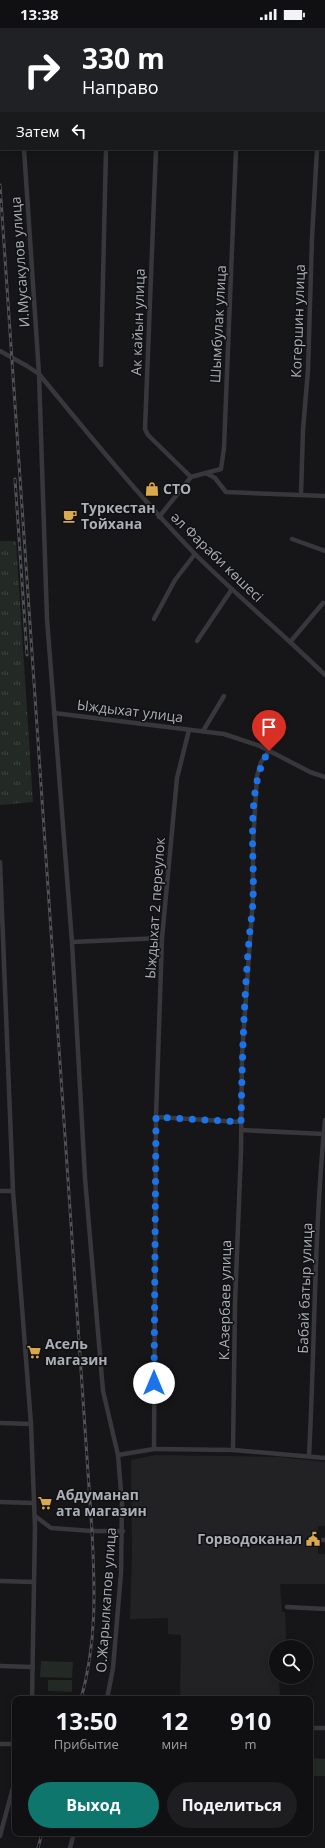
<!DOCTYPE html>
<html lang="ru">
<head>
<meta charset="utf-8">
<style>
  :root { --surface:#101012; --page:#1e1e20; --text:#f1f3f6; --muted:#9c9d9f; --line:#303032; --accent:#0f766e }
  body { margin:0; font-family:"Open Sans",sans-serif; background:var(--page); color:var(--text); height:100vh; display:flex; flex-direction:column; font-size:15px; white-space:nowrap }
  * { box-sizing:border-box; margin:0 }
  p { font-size:13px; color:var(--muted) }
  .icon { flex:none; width:22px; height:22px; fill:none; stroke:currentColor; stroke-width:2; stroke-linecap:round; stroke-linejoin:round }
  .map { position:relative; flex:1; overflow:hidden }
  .panel { position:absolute; left:12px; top:1668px; width:301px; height:140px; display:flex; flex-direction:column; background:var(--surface); border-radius:8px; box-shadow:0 2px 10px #0003,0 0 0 1px var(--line) }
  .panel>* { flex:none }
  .top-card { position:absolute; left:0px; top:0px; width:325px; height:122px; box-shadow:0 2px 10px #0003,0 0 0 1px var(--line); background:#202124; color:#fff; overflow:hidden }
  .controls { position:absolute; left:269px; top:1612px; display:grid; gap:8px }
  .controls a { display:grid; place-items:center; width:44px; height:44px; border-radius:50%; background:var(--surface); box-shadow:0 2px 10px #0003,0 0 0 1px var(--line); font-size:20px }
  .pin { position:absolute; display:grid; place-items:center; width:34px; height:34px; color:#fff; margin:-41px -17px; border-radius:50% 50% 50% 0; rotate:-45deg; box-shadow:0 0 4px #0007 }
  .pin .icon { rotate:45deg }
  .me { position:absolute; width:44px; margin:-22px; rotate:0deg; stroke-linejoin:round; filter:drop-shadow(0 0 3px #0008) }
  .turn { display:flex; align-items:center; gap:14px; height:84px; padding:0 16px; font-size:18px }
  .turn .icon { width:52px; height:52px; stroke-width:2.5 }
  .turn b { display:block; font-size:28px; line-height:34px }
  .then { display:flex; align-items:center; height:38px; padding:0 16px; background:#0003; gap:8px; font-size:15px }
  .eta { display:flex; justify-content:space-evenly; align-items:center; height:68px; text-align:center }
  .eta b { font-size:24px; font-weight:700; line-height:28px }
  .primary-button { display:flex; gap:8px; margin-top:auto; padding:8px 16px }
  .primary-button a { flex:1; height:46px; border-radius:24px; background:var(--accent); color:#fff; font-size:16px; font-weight:700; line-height:46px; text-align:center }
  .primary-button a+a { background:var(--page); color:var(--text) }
  .status { display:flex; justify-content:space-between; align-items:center; height:28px; padding:0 20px; background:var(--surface); direction:ltr }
  .status svg { height:11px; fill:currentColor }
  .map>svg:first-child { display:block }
  .built { fill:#222225 }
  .park { fill:url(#park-tufts) }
  .garden { fill:#232924 }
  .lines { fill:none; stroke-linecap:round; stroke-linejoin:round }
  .street { stroke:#38383c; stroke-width:4.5 }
  .rail-casing { stroke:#515257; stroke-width:3 }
  .rail { stroke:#111113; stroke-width:1.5; stroke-dasharray:4.5; stroke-linecap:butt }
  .route { stroke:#1a73e8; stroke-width:7; stroke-dasharray:0 12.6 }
  .labels { text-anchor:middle; stroke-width:3; stroke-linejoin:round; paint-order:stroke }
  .street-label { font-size:14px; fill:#aaaeb6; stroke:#111113 }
  .poi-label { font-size:14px; font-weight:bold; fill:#aaaeb6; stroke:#111113; text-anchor:start }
</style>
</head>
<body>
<div class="status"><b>13:38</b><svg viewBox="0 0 49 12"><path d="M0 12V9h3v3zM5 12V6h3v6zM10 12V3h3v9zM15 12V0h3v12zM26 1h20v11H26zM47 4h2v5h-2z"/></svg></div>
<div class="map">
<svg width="325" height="1820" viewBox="0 0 325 1820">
  <defs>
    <pattern id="park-tufts" width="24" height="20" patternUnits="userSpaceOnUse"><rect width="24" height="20" fill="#232924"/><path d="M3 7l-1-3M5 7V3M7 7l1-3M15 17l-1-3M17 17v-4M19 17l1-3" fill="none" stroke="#404642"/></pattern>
  </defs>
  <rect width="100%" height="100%" fill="#161618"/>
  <path class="built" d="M155 1427 280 1429 325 1434V1498H318V1526H325V1556H280L282 1584H285L286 1607V1619H276V1649H279L280 1671H180L181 1607 168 1606V1590L130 1591 132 1527 131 1432Z"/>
  <path class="park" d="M0 513H16L33 774 0 777Z"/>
  <g class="garden">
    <path d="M41 1633 73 1634 72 1650 40 1649Z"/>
    <path d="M48 1652H72V1664L48 1663Z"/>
    <path d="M310 1730 325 1731V1748H310Z"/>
  </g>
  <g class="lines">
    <g class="street">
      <path d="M17 0V1"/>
      <path d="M109 1V0"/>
      <path d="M160 1V0"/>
      <path d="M242 1V0"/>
      <path d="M322 1V0"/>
      <path d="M24 121 39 346 47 591 72 914 85 1150 103 1363 118 1427 122 1475 121 1545 113 1640 107 1671"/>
      <path d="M156 121 145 401 148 407 191 449"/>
      <path d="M0 323 27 338 39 346C89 407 139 468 194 525 236 567 282 605 325 647"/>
      <path d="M101 337 106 121"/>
      <path d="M206 445 215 450 226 464 325 468"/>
      <path d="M191 449 221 441 224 420 236 121"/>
      <path d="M301 466 303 402 308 342 312 210 317 121"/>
      <path d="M159 489 191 449"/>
      <path d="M292 511 325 523"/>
      <path d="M154 591 175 552 195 526"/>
      <path d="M197 613 232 561"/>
      <path d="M291 613 323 575"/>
      <path d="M54 685 224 706 260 718 310 744 325 749"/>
      <path d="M203 703 224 668"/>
      <path d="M0 834 13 1163 31 1396 35 1499 32 1671"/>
      <path d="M72 914 162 910"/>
      <path d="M156 1089 241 1094"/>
      <path d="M241 1102 324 1106"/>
      <path d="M0 1163H13"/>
      <path d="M0 1395 31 1396"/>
      <path d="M154 1421 233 1422 325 1430"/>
      <path d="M233 1422 235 1276 241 1123 242 1027 253 870V815L257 748 261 734 269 723"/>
      <path d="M118 1427 154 1421 156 1089 162 910 177 750 189 702"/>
      <path d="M309 1428C315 1316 314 1204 325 1092"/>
      <path d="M0 1474 34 1475"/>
      <path d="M35 1488 51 1500 92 1503H123"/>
      <path d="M323 1512H325"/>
      <path d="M0 1553 34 1554"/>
      <path d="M287 1579 325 1581"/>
      <path d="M0 1638 33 1639"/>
      <path d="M310 1700H325"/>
      <path d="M0 1716H15"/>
      <path d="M0 1808 15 1752"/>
      <path d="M70 1820 74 1805"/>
    </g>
    <defs>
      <g id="rail">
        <path d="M0 157 92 1503C95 1562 97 1614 81 1671"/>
        <path d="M15 451 27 627"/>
        <path d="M38 1820 42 1805"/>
      </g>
    </defs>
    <use href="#rail" class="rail-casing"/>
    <use href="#rail" class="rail"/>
  </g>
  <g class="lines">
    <path class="route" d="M154 1355 156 1089 241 1094C242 1033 244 972 249 912 250 898 253 884 253 869 255 828 245 758 269 723"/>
  </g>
  <defs>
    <symbol id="shop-bare" viewBox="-9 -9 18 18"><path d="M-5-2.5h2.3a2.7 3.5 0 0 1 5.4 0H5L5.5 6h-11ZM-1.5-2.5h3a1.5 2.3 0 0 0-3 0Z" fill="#daa94c" stroke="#111113" stroke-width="2.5" paint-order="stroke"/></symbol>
    <symbol id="cafe-bare" viewBox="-9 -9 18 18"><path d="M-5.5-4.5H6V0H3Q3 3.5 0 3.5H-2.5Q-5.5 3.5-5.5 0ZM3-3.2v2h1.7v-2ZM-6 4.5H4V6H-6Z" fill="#daa94c" stroke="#111113" stroke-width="2.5" paint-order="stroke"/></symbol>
    <symbol id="supermarket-bare" viewBox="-9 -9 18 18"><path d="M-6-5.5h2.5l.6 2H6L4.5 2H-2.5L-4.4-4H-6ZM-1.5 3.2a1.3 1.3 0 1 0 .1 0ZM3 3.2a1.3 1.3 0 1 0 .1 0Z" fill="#daa94c" stroke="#111113" stroke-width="2.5" paint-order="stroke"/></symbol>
    <symbol id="civic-bare" viewBox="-9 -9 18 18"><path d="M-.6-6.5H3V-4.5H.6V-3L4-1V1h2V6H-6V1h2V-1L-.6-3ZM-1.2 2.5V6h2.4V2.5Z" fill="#daa94c" stroke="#111113" stroke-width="2.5" paint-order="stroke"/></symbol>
  </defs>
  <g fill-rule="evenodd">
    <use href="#shop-bare" x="142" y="451" width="20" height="20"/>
    <use href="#cafe-bare" x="60" y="478" width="20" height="20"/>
    <use href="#supermarket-bare" x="24" y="1314" width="20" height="20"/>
    <use href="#supermarket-bare" x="35" y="1465" width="20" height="20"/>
    <use href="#civic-bare" x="303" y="1501" width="20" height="20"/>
  </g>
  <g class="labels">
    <g class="street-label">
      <text transform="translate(20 234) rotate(-94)" y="5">И.Мусакулов улица</text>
      <text transform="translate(298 293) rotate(-88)" y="5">Когершин улица</text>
      <text transform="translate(138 294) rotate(-88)" y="5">Ак кайын улица</text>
      <text transform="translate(218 296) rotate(-87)" y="5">Шымбулак улица</text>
      <text transform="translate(217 529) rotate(44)" y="5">әл Фараби көшесі</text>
      <text transform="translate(130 683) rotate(7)" y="5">Ыждыхат улица</text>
      <text transform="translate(155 880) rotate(-86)" y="5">Ыждыхат 2 переулок</text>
      <text transform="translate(305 1260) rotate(-88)" y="5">Бабай батыр улица</text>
      <text transform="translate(225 1272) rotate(-89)" y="5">К.Азербаев улица</text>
      <text transform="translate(106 1572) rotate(-86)" y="5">О.Жарылкапов улица</text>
    </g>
    <g class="poi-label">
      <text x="163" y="466">СТО</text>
      <text x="81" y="485">Туркестан<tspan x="81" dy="16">Тойхана</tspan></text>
      <text x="45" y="1321">Асель<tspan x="45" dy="16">магазин</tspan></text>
      <text x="56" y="1472">Абдуманап<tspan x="56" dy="16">ата магазин</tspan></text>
      <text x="302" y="1516" text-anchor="end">Горводоканал</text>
    </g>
  </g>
</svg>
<div class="controls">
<a><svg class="icon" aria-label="search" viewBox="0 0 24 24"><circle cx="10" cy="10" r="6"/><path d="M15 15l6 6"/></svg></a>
</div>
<div class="pin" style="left:269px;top:723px;background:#d93025"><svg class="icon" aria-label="arrive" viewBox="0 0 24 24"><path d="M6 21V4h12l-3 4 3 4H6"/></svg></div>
<svg class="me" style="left:154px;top:1355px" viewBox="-20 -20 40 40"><circle r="19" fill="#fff"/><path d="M0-13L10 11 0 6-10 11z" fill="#1a73e8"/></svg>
<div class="top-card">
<div class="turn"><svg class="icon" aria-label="right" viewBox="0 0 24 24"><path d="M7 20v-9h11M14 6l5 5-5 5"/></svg><div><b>330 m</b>Направо</div></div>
<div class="then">Затем<svg class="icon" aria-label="left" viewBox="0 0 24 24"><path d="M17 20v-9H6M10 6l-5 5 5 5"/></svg></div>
</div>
<section class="panel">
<div class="eta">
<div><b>13:50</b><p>Прибытие</p></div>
<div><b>12</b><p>мин</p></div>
<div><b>910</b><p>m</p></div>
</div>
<div class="primary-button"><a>Выход</a><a>Поделиться</a></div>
</section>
</div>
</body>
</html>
